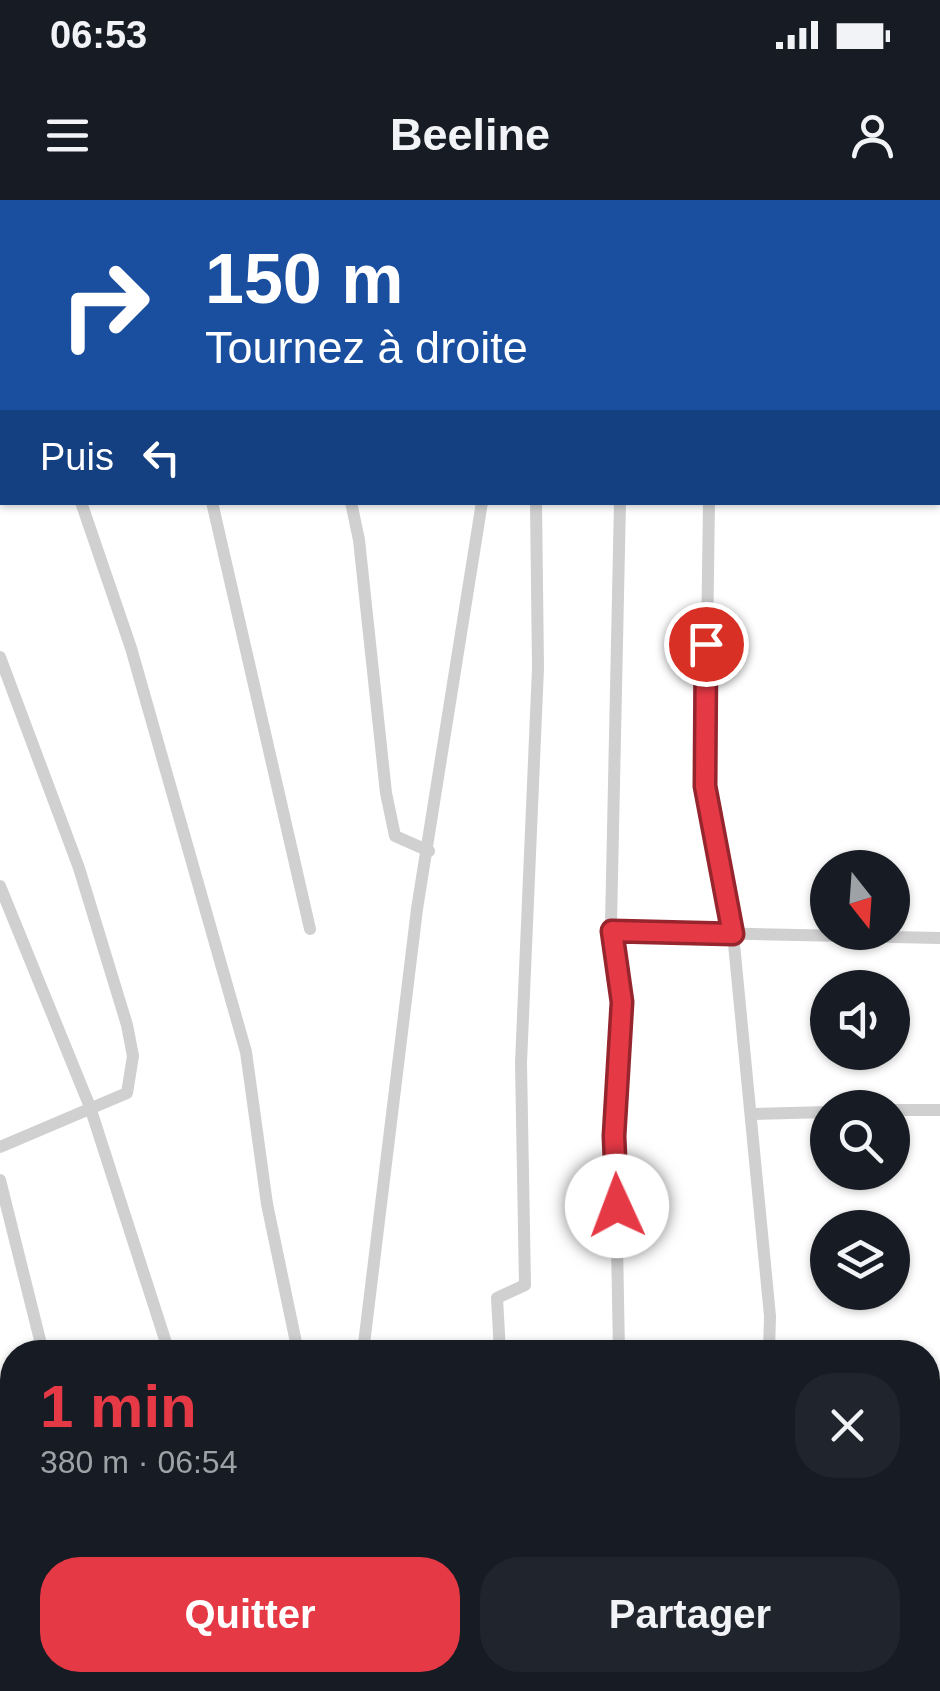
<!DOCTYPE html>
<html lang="fr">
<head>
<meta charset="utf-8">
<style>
  :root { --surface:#171b24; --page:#20242c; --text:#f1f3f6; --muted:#9ea1a6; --accent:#e63946 }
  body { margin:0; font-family:Helvetica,sans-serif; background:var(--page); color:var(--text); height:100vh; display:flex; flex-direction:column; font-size:38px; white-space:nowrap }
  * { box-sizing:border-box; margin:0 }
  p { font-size:32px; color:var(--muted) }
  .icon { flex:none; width:55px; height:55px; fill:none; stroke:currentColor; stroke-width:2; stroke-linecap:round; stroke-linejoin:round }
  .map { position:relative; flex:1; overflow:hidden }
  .details { position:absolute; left:0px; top:1140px; width:940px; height:352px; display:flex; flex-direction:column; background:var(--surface); border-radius:40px 40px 0 0; box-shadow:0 2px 8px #0004 }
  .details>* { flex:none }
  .guide { position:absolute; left:0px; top:0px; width:940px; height:305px; box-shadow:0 2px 8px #0004; background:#1a4fa0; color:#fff; overflow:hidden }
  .needle { width:65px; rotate:163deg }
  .tools { position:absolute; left:810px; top:650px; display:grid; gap:20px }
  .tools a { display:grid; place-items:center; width:100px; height:100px; border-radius:50%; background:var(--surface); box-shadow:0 2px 8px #0004; font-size:50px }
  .pin { position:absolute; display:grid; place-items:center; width:85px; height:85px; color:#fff; margin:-42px; border:5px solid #fff; border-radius:50%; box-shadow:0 2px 10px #0007 }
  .me { position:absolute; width:110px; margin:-55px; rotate:358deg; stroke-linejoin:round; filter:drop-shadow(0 0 8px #0008) }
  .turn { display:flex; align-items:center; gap:35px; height:210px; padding:0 40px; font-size:45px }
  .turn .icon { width:130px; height:130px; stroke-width:2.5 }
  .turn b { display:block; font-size:70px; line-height:85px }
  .then { display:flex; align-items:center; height:95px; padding:0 40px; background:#0003; gap:20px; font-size:38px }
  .round { display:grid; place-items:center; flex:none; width:105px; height:105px; border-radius:40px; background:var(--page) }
  .head { display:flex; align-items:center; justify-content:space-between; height:170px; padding:0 40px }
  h1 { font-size:60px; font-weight:700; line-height:75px; color:var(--accent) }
  .primary-button { display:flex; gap:20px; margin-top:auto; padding:20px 40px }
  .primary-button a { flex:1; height:115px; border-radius:40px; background:var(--accent); color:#fff; font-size:40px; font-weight:700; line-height:115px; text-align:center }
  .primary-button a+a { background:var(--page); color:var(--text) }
  .status { display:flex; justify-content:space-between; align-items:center; height:70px; padding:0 50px; background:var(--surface); direction:ltr }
  .status svg { height:28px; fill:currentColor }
  header { display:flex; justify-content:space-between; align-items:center; height:130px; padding:0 40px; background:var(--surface); font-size:45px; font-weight:700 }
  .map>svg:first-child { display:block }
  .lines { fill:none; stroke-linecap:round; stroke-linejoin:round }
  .minor { stroke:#d0d0d0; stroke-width:12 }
  .route-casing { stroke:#96252e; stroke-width:25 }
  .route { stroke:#e63946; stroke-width:18 }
</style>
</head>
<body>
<div class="status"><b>06:53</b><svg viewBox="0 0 49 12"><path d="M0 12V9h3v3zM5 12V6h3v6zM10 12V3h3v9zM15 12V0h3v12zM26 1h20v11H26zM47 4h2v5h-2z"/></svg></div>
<header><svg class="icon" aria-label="menu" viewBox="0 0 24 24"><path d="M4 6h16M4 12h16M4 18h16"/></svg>Beeline<svg class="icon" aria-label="person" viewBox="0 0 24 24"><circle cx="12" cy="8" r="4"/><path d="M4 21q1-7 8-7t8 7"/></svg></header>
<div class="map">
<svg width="940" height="1491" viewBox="0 0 940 1491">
  <rect width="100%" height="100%" fill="#fff"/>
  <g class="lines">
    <g class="minor">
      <path d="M133 0 134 2"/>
      <path d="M297 0 298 2"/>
      <path d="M461 0V2"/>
      <path d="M95 2 101 0"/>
      <path d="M535 2V0"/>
      <path d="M623 2V0"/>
      <path d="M720 2V0"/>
      <path d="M776 2V0"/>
      <path d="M878 2 879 0"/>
      <path d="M0 38H2"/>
      <path d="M0 71 2 78"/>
      <path d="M0 141 2 140"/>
      <path d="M81 302 131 448 246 852 267 1004 298 1152"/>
      <path d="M212 302 310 729"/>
      <path d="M351 302 359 340 386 593 395 636 429 651"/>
      <path d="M709 302 705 586 734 744 770 1116 769 1152"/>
      <path d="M0 457 79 668 127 825 133 856 127 893 0 947"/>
      <path d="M0 686 90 907 169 1152"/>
      <path d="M612 731 940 738"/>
      <path d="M892 910H940"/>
      <path d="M751 914 828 912"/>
      <path d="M0 980 43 1152"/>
      <path d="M363 1152 417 709 482 302"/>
      <path d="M500 1152 497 1098 525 1085 521 863 538 468 536 302"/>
      <path d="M619 1152 615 936 622 802 611 724 620 302"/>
      <path d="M0 1390 3 1399"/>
      <path d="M273 1480 274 1491"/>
      <path d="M550 1480 553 1491"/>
      <path d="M614 1480 615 1491"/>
      <path d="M886 1480 893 1491"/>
      <path d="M345 1491 347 1480"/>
    </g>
  </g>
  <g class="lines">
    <defs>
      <path id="route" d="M617 1006 614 936 622 802 612 731 733 734 705 586 706 444"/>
    </defs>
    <use href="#route" class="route-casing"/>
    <use href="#route" class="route"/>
  </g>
</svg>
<div class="tools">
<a><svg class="needle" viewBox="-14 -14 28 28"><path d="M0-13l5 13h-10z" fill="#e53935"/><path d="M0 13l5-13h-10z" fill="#9ea1a6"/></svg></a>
<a><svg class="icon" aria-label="sound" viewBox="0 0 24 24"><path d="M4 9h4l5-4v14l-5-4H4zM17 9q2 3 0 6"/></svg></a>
<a><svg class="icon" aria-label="search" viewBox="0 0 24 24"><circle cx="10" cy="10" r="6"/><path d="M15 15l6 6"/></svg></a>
<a><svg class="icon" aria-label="layers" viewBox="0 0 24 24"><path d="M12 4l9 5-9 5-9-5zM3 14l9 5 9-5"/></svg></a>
</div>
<div class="pin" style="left:706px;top:444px;background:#d93025"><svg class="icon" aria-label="arrive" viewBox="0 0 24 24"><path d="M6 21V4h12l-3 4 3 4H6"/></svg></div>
<svg class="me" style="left:617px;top:1006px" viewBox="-20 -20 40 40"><circle r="19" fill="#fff"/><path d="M0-13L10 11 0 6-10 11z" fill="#e63946"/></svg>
<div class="guide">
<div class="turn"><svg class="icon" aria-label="right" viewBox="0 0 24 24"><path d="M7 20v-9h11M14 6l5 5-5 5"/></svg><div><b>150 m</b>Tournez à droite</div></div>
<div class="then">Puis<svg class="icon" aria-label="left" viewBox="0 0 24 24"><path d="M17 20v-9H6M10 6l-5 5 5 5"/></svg></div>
</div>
<section class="details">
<div class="head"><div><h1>1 min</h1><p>380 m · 06:54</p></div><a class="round"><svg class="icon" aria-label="close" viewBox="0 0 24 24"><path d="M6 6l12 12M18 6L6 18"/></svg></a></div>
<div class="primary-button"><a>Quitter</a><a>Partager</a></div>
</section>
</div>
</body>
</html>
